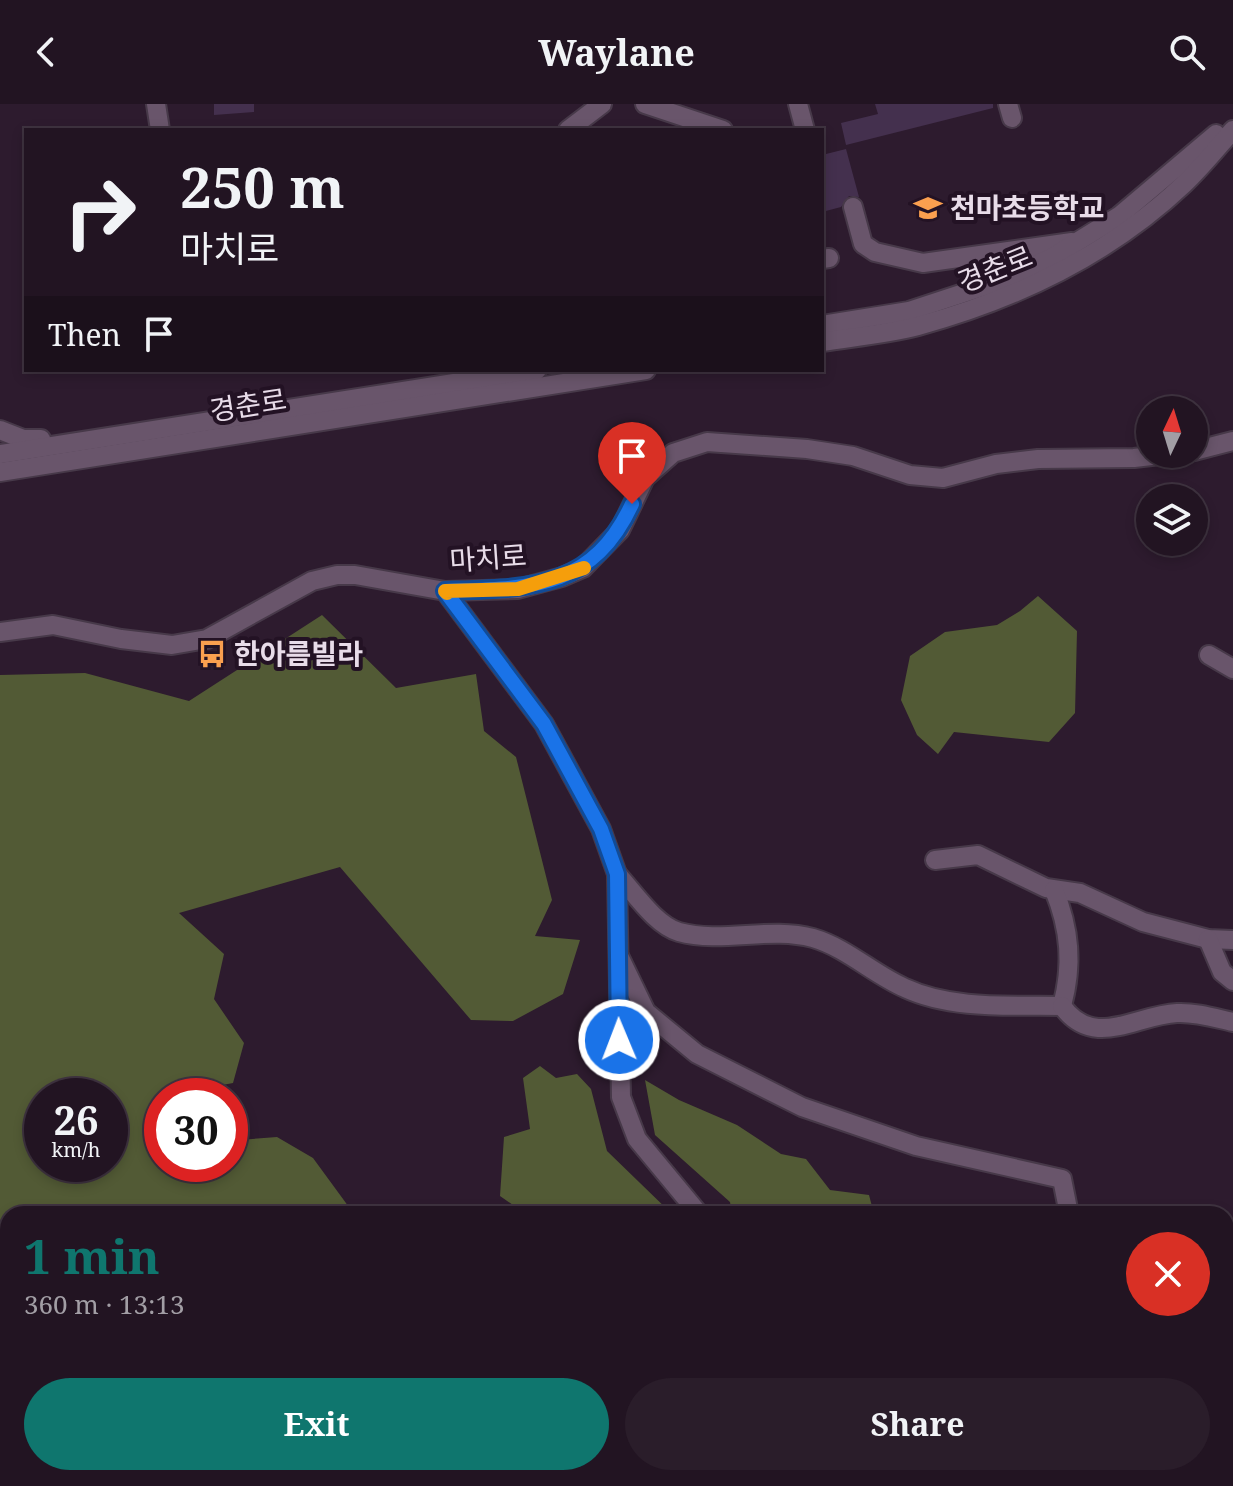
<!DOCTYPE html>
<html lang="en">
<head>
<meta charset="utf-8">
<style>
  :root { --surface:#221422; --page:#2a1d2a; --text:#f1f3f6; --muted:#a29ea5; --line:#3f3340; --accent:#0f766e }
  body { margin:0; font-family:"Noto Serif","Noto Sans KR",serif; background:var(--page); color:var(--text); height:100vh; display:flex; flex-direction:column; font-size:30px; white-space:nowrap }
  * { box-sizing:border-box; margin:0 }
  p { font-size:26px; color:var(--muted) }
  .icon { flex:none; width:44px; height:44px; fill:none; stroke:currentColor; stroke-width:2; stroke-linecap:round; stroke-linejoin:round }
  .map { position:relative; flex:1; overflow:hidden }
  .panel { position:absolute; left:0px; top:1102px; width:1234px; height:280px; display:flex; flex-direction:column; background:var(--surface); border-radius:24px 24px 0 0; box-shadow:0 4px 12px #0003,0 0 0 2px var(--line) }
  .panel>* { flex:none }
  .guide { position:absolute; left:24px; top:24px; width:800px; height:244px; border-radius:0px; box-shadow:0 4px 12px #0003,0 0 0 2px var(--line); background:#221422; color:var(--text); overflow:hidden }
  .needle { width:52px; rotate:4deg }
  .controls { position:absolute; left:1136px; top:292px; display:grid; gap:16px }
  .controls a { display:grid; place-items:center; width:72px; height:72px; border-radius:50%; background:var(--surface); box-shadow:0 4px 12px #0003,0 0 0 2px var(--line); font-size:40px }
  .speed { position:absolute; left:24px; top:974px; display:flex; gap:16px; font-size:40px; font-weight:700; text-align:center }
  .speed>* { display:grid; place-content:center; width:104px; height:104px; border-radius:50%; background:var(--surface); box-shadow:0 4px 12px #0003,0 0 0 2px var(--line); line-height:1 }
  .speed small { font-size:20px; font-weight:400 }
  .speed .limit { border:12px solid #d22; background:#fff; color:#111 }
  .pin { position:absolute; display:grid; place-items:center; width:68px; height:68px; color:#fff; margin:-82px -34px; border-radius:50% 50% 50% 0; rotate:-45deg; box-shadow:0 0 8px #0007 }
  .pin .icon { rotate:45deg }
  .me { position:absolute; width:88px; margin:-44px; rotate:359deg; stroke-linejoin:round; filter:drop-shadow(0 0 6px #0008) }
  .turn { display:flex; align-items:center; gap:28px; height:168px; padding:0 24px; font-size:36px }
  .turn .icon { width:104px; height:104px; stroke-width:2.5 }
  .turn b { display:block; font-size:56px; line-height:68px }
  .then { display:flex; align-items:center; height:76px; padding:0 24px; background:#0003; gap:16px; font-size:30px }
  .round { display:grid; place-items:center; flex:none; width:84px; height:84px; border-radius:42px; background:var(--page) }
  .summary { display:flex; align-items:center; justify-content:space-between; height:136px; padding:0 24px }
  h1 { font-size:48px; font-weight:700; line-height:60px; color:var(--accent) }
  .action { display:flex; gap:16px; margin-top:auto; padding:16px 24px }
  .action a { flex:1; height:92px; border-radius:48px; background:var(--accent); color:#fff; font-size:32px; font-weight:700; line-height:92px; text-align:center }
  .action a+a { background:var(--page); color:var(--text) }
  header { display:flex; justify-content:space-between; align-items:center; height:104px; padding:0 24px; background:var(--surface); font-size:36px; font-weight:700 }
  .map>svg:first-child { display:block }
  .forest { fill:#525a35; fill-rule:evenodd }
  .building { fill:#44304e }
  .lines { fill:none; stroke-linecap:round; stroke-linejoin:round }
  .minor-casing { stroke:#473949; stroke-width:22 }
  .minor { stroke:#69556b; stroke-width:18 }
  .route-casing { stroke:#114b97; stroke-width:20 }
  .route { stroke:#1a73e8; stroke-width:14 }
  .slow { stroke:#f59e0b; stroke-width:14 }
  .labels { text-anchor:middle; stroke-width:8; stroke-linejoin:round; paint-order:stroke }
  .poi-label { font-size:28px; font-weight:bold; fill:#e8dce9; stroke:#231224; text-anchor:start }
  .street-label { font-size:28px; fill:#e8dce9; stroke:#231224 }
</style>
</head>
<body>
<header><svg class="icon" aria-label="back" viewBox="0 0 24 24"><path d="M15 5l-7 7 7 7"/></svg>Waylane<svg class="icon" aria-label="search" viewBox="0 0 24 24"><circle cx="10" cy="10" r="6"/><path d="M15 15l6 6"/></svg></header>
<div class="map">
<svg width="1233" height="1382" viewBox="0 0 1233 1382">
  <rect width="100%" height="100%" fill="#2d1b2e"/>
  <g class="forest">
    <path d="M1038 492 1077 527 1075 609 1049 638 954 628 938 650 917 631 901 596 910 552 945 528 997 521 1020 507Z"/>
    <path d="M322 511 396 584 476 570 484 627 516 653 552 796 535 832 580 836 563 890 513 917 471 916 340 763 179 809 224 850 214 895 244 939 233 979 191 987 195 992H162V1060H230V1027L239 1036 277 1033 313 1054 354 1110H8V1374H533L534 1382H0V571L85 569 189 597ZM42 992H110V1060H42Z"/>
    <path d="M540 962 556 974 577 970 591 985 607 1047 672 1110H526L500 1092 504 1033 530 1025 523 974Z"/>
    <path d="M645 976 679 996 737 1021 781 1050 806 1055 830 1086 869 1091 874 1110H732L730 1098 655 1031Z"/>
    <path d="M1010 1374H1214L1216 1382H1011Z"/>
  </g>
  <g class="building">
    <path d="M214 0H254V8L214 11Z"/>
    <path d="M875 0H993V4L846 41 841 19 878 10Z"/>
    <path d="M846 45 859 93 849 92 841 103 822 108V51Z"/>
  </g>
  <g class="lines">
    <defs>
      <g id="minor">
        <path d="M156 0 160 26"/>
        <path d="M645 0 723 26"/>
        <path d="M798 0 805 26"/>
        <path d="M1008 0 1012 14"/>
        <path d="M568 26 602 0"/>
        <path d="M853 103 863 140 875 148 923 159 1072 138"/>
        <path d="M822 155 829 154"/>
        <path d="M822 221 909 207 994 179 1051 154 1119 112 1216 30"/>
        <path d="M822 238C854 233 887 230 918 222 1017 195 1109 151 1184 80 1202 63 1217 44 1233 26"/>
        <path d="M0 326 23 335H41"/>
        <path d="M1194 347 1233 337"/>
        <path d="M0 350 537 266"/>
        <path d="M0 368 646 266"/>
        <path d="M445 487 544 620 601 725 617 770 621 993 637 1035 699 1110"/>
        <path d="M0 528 53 521 121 535 172 541 207 535 312 477 337 471H355L445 487 518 485 562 473 583 464 620 426 645 374 673 349 707 338 807 345 853 352 910 371 943 374 996 360 1038 355 1134 354 1169 350"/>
        <path d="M1209 551 1233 565"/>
        <path d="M935 756 978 751 1046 784 1080 789 1143 818 1208 835 1233 836"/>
        <path d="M617 770C634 788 655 821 679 828 723 840 769 822 813 834 847 844 873 870 905 884 952 906 1012 901 1062 902"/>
        <path d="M1054 786C1070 825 1073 861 1062 902"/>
        <path d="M1208 835 1222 868 1233 877"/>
        <path d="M620 854 646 908 697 950 802 1003 916 1042 1062 1075 1069 1110"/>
        <path d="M1062 902C1094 946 1135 911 1177 909 1196 908 1215 914 1233 918"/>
        <path d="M1226 1135 1233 1128"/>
        <path d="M735 1382 736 1374"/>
      </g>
    </defs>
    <use href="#minor" class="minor-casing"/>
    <use href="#minor" class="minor"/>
  </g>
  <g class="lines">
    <defs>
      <path id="route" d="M619 936 617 770 601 725 544 620 445 487C530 484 592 486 632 400"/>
    </defs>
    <use href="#route" class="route-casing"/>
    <use href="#route" class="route"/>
    <path class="slow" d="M447 489 445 487 518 485 584 464"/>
  </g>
  <defs>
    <symbol id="school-bare" viewBox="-9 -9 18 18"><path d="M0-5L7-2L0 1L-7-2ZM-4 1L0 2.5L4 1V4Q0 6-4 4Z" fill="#fa9f4f" stroke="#231224" stroke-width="2.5" paint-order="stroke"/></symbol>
    <symbol id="bus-bare" viewBox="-9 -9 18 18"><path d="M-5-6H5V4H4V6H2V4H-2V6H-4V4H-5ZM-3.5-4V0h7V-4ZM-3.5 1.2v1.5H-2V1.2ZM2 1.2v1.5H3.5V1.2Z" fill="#fa9f4f" stroke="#231224" stroke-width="2.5" paint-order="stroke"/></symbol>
  </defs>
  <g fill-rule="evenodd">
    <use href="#school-bare" x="908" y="84" width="40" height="40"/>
    <use href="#bus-bare" x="192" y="530" width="40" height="40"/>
  </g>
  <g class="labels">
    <g class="poi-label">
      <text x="950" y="114">천마초등학교</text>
      <text x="234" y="560">한아름빌라</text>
    </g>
    <g class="street-label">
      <text transform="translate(995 165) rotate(-22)" y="10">경춘로</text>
      <text transform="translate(248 301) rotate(-9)" y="10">경춘로</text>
      <text transform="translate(488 454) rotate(-4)" y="10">마치로</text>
    </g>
  </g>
</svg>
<div class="controls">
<a><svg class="needle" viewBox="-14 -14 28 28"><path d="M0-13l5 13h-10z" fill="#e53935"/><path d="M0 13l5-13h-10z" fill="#a29ea5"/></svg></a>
<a><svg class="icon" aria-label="layers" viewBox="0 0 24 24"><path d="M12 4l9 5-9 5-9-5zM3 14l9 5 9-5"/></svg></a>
</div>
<div class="speed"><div>26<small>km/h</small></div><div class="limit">30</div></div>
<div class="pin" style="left:632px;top:400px;background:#d93025"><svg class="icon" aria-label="arrive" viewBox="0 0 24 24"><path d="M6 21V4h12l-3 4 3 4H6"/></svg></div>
<svg class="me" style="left:619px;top:936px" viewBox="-20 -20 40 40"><circle r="17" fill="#1a73e8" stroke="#fff" stroke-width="3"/><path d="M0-11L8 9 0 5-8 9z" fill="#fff"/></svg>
<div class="guide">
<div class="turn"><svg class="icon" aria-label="right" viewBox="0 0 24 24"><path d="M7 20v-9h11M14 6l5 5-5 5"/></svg><div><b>250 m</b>마치로</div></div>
<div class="then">Then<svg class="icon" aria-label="arrive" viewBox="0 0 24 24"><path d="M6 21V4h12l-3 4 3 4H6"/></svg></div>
</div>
<section class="panel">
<div class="summary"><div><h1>1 min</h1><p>360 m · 13:13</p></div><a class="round" style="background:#d93025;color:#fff"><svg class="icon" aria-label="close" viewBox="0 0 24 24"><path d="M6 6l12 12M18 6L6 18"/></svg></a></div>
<div class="action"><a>Exit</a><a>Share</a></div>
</section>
</div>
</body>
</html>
